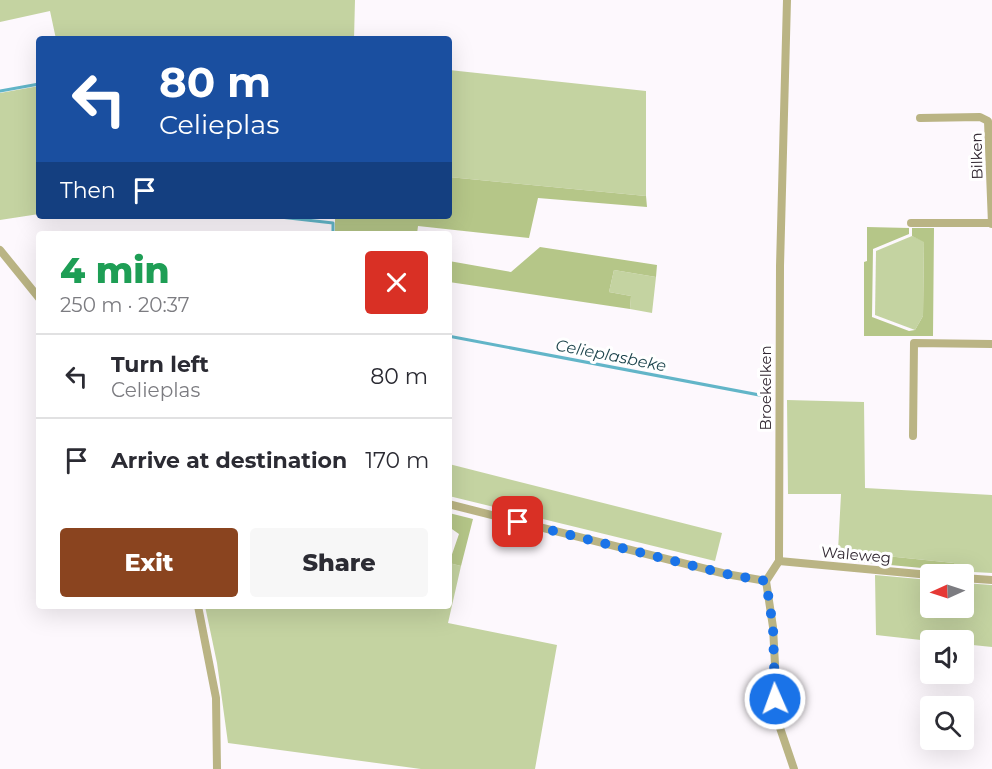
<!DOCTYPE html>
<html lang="en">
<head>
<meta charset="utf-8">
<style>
  :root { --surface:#fff; --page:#f7f7f7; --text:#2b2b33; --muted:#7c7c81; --line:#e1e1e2; --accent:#8a441f }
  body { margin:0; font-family:Montserrat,sans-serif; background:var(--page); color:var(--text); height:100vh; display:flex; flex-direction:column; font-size:22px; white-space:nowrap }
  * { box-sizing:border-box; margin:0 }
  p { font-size:20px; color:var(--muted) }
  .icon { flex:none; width:33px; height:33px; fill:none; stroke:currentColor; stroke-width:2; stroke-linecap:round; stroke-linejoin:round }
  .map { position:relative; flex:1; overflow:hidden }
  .details { position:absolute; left:36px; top:231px; width:416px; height:378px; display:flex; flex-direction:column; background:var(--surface); border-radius:6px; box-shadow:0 6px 24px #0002 }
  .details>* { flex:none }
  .banner { position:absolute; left:36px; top:36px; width:416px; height:183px; border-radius:6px; box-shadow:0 6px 24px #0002; background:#1a4fa0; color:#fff; overflow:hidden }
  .needle { width:39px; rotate:267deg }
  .fabs { position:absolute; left:920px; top:564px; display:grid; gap:12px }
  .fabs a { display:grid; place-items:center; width:54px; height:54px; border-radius:6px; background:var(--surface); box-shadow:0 6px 24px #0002; font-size:30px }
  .pin { position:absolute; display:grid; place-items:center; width:51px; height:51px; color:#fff; margin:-26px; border-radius:12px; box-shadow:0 3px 9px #0006 }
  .me { position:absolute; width:66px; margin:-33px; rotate:358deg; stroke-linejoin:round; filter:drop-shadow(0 0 4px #0008) }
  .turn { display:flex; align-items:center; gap:21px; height:126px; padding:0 24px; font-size:27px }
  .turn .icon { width:78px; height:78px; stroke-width:2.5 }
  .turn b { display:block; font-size:42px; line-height:51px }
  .then { display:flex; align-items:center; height:57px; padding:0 24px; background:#0003; gap:12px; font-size:22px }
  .round { display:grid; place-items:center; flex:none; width:63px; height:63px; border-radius:6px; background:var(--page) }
  .headline { display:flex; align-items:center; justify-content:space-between; height:102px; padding:0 24px }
  h1 { font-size:36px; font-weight:800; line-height:45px; color:#1e9e55 }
  .action { display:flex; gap:12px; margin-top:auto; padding:12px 24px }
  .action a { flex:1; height:69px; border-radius:6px; background:var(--accent); color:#fff; font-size:24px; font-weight:800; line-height:69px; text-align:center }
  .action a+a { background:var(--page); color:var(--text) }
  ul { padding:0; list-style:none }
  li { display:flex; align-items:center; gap:18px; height:84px; padding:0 24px; border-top:2px solid var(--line) }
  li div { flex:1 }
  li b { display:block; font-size:22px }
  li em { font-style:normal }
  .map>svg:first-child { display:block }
  .green { fill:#c4d3a1 }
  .forest { fill:#b5c688 }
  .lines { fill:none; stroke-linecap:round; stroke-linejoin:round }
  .stream { stroke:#62b5c8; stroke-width:3 }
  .street { stroke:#bab484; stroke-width:8 }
  .route { stroke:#1a73e8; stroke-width:10; stroke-dasharray:0 18 }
  .labels { text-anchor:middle; stroke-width:6; stroke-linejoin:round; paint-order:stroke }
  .street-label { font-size:15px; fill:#322832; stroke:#fff }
  .water-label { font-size:16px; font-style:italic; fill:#1e454d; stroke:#fff }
</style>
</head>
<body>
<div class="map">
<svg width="992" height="769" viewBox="0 0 992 769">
  <rect width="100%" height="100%" fill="#fdf8fd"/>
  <g class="green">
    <path d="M0 0H355L354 39H56L50 11 0 22Z"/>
    <path d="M449 70 646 91V196L449 177Z"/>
    <path d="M39 86V214L0 220V93Z"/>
    <path d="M912 236 924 241 923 316 915 330 875 315 876 251Z"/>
    <path d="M614 270 656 277 652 313 630 309 631 296 609 292Z"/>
    <path d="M787 400 864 402 865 488 992 495V573L954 571V563L838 551 841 494H788Z"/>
    <path d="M449 464 722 533 715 561 449 496Z"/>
    <path d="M449 563 461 566 448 623 557 645 535 769H421L228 743 217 663 205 606H448Z"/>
    <path d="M875 575 930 580V608H963V583L992 585V647L963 644V640L930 641 876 635Z"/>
  </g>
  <g class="forest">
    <path d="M449 177 646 196 647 207 538 198 529 238 418 226 417 234H335V216H448Z"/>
    <path d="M867 227 909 228V234L873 249 872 317 909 331 915 330 923 316 924 242 912 236V228H934L933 336H864V262L867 261Z"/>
    <path d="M540 247 657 265 656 277 614 270 609 292 631 296 630 309 449 282V261L511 272Z"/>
    <path d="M449 513 473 519 461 566 449 563 459 534 449 527Z"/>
    <path d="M838 551 954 563V571L837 560Z"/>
  </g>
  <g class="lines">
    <g class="stream">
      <path d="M0 91 39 84"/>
      <path d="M271 216 333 223V234"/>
      <path d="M448 336 770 397"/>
    </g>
    <g class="street">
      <path d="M787 0 780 266 779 561 766 581 773 627 778 722 794 769"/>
      <path d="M920 118 980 117 988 121 992 224"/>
      <path d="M911 223H991"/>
      <path d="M0 250 39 298"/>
      <path d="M913 436 914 343 992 344"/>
      <path d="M448 504 726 574 766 581"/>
      <path d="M779 561 930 575"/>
      <path d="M963 578 992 580"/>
      <path d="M198 606 216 698 217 769"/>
    </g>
  </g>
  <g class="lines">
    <path class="route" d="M518 522 726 574 766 581 773 627 775 699"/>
  </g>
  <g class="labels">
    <g class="street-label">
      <text transform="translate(977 156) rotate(-91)" y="5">Bilken</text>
      <text transform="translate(766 388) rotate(-90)" y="5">Broekelken</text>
      <text transform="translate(856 555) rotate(5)" y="5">Waleweg</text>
    </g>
    <g class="water-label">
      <text transform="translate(611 355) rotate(11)" y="6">Celieplasbeke</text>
    </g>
  </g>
</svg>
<div class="fabs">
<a><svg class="needle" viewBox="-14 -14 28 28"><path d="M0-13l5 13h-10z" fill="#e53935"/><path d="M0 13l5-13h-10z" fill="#7c7c81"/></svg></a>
<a><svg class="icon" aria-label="sound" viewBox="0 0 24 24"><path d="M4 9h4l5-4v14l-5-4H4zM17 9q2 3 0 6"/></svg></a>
<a><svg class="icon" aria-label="search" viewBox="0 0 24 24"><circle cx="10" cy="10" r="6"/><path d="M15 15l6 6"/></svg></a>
</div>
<div class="pin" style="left:518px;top:522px;background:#d93025"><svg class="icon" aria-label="arrive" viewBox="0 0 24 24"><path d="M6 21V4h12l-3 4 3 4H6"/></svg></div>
<svg class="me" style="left:775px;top:699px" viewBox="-20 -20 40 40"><circle r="17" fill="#1a73e8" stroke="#fff" stroke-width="3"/><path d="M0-11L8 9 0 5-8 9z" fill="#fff"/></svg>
<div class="banner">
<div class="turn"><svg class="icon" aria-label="left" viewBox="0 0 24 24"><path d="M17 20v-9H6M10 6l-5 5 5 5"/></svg><div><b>80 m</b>Celieplas</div></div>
<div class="then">Then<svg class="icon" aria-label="arrive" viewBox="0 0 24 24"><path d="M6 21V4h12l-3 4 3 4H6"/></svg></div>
</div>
<section class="details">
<div class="headline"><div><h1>4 min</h1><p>250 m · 20:37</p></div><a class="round" style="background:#d93025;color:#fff"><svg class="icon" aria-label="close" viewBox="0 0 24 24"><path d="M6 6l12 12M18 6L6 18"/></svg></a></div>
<ul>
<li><svg class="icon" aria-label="left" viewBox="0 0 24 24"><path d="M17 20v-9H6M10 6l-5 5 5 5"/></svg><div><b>Turn left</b><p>Celieplas</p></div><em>80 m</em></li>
<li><svg class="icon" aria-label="arrive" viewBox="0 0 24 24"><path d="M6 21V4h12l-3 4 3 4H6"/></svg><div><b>Arrive at destination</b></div><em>170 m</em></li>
</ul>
<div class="action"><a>Exit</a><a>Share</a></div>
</section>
</div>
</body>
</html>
